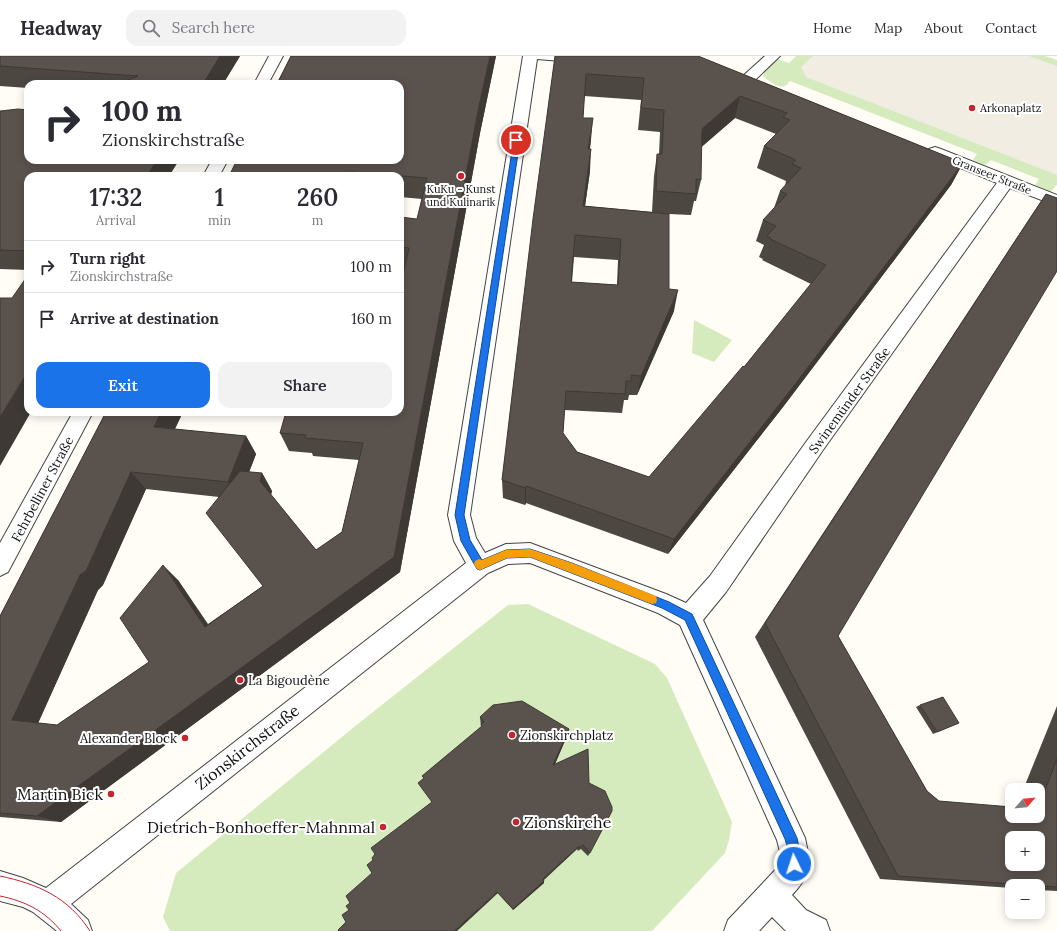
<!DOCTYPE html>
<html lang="en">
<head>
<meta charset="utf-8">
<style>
  :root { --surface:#fff; --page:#f2f2f3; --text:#2b2b33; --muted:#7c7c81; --line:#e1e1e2; --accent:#1a73e8 }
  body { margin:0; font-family:Lora,serif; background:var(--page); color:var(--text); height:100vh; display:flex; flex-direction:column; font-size:15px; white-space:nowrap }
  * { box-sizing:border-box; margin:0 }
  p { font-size:13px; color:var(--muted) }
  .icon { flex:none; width:22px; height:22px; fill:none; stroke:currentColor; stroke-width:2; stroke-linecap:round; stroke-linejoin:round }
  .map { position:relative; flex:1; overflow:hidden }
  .details { position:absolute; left:24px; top:116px; width:380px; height:244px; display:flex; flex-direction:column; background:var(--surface); border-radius:12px; box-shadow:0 2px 10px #0003 }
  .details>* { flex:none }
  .hud { position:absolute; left:24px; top:24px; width:380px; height:84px; border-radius:12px; box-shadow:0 2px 10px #0003; background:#fff; color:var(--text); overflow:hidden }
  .needle { width:26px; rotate:63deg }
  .buttons { position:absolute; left:1005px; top:727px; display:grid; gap:8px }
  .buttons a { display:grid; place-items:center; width:40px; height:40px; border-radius:8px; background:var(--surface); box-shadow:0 2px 10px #0003; font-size:20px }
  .pin { position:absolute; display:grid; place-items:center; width:34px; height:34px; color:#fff; margin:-17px; border:2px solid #fff; border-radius:50%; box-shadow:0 1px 4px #0007 }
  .me { position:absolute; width:44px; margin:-22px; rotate:356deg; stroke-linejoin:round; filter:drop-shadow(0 0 3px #0008) }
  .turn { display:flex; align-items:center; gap:14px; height:84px; padding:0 12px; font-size:18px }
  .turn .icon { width:52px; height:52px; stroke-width:2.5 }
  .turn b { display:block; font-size:28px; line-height:34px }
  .eta { display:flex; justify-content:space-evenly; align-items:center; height:68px; text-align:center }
  .eta b { font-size:24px; font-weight:600; line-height:28px }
  .cta { display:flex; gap:8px; margin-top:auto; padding:8px 12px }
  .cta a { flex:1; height:46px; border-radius:12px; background:var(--accent); color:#fff; font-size:16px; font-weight:600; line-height:46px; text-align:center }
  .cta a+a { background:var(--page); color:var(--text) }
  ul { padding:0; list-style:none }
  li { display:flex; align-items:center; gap:12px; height:52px; padding:0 12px; border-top:1px solid var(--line) }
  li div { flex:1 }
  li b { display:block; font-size:15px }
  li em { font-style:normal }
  header { display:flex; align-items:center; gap:24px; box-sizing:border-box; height:56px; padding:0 20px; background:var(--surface); border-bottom:1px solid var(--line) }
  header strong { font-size:19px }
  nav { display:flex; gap:22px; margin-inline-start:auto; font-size:14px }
  .search { width:280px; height:36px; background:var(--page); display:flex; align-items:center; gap:10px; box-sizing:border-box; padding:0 14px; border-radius:12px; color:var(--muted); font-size:15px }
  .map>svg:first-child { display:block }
  .green { fill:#d5ebbd }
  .plaza { fill:#f1ede2 }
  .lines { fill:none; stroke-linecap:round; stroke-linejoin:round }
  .minor-casing { stroke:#444; stroke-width:2 }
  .minor { fill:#fff; fill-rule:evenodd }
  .tram { stroke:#c4262e; stroke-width:1 }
  .wall { fill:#4d4742; fill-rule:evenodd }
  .shaded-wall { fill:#3f3936 }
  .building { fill:#5a524d; stroke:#3f3936; fill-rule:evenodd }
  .route { fill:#1a73e8; stroke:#114b97 }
  .slow { fill:#f59e0b }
  .poi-dot { fill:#c4262e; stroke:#fff; stroke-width:1.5 }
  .labels { text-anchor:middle; stroke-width:4; stroke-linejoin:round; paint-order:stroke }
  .far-poi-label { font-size:11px; fill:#111; stroke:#fff; text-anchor:start }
  .far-street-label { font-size:11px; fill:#111; stroke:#fff }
  .street-label { font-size:13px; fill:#111; stroke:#fff }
  .poi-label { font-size:13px; fill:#111; stroke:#fff; text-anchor:start }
  .near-street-label { font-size:16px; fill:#111; stroke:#fff }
  .near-poi-label { font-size:16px; fill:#111; stroke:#fff; text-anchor:end }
</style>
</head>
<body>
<header>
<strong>Headway</strong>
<div class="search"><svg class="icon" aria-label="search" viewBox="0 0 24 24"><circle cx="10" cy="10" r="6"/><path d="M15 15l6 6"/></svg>Search here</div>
<nav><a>Home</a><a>Map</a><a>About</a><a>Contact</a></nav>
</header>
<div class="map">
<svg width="1057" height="875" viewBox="0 0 1057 875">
  <rect width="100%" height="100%" fill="#fffdf5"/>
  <g class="green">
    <path d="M796 0H1045L1057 4V129H1056L1051 136 1035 129 1039 123 991 104 985 109 973 104 977 98 790 25C788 27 787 29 785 30 779 33 767 24 763 20L765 15 777 3 789 7Z"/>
    <path d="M694 264 732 284 714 306 692 297Z"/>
    <path d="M528 548 655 608 667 622 732 766 729 784 725 797 652 875H170L163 861 176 817 354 671 508 549Z"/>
  </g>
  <path class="plaza" d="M813 0H1029L1057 10V119L806 21 801 11Z"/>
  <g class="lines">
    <defs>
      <g id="minor">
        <path d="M269 0H283L268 28H254Z"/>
        <path d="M523 0H590L592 3 590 6 585 7 537 3 470 459 476 482 485 497 506 488 530 487 666 538 686 547 710 520 809 382 997 127 929 99 927 96 929 93 935 91 941 93 1057 139V150L1010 132 823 394 726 536 703 564 805 782C811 808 811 819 792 839L806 854 826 864 830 875H786L772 861 759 875H724L728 864 779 810 781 800 777 784 680 569 658 557 530 507 508 508 488 517 71 848 88 864 92 875H57L33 856 23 851 0 845V815L23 822 46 832 466 507 454 485 448 459Z"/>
        <path d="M765 0H780L754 25 749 26 744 25 742 22 744 19Z"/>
        <path d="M212 104H228L219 120H203Z"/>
        <path d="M73 356H93L8 516 0 520V487Z"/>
      </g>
    </defs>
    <use href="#minor" class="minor-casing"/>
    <use href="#minor" class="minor"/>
    <g class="tram">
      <path d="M0 820C38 828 68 841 90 875"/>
      <path d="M0 840C25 845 45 855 61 875"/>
    </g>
  </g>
  <g class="wall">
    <path d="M0 0H240L223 28H28V32L0 30Z"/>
    <path d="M291 0H496L480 77 400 516 61 766 0 761V560L106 356H183L175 373 246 380 256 398 249 416 262 417 272 435 271 439 316 494 342 476 359 404 313 400 312 397 289 395 280 377 400 356 404 212H400V161L417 163 422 143 400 141V120H229ZM146 433 219 441 263 530 208 568 178 524 149 606 57 669 38 667 98 534 103 529Z"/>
    <path d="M555 0H698L963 107 951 129 783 351 668 498 526 447 525 449 503 442 502 424ZM584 40 641 44 638 74 660 76 659 98H657L654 120 652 156 585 150 590 115V93L591 84 583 62ZM735 62 776 78 764 90 757 112 786 125 785 130 780 135 774 152 763 164 756 185 764 189 759 201 763 203 762 204 811 228 744 311 649 421 577 396 563 377 564 354 622 357 624 344H628L629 339H637L674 255 669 233V158L691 159 694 145H696L701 124V91ZM574 201 618 204 617 229 572 226Z"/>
    <path d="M0 55 179 104 169 120H28V214L0 213Z"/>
    <path d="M1046 138 838 580 927 735 939 745 1038 760V734H1023L1057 650V835L1038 834V830H1012V832L880 823 755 581 1031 160Z"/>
    <path d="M920 649 959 667 933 678 916 651Z"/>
    <path d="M480 661 569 673 567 680 555 708 590 797 588 800 581 793 578 795 577 793 544 824V827L513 854 498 837 346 866 350 847 372 817 373 804 432 746 424 722 481 671Z"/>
  </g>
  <g class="shaded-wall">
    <path d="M220 0H240L223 28H203Z"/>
    <path d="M490 0H496L480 77 400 516 61 766 37 760 394 501 478 55Z"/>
    <path d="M740 40 735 62 697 95 702 73Z"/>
    <path d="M593 62 591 84 586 115 588 93Z"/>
    <path d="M591 93 590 115 582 171 583 150Z"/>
    <path d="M157 104H179L169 120H147Z"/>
    <path d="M963 107 951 129 783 351 668 498 674 483Z"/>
    <path d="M678 234 674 255 637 339 641 320Z"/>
    <path d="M28 315V356H31L0 410V361Z"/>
    <path d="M161 356H183L167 389 154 371Z"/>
    <path d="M246 380 256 398 239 443 228 426Z"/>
    <path d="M131 416 146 433 103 529 98 534 35 674 12 664 80 519Z"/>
    <path d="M262 417 272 435 270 442 260 425Z"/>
    <path d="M526 430V447L525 449V432Z"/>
    <path d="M163 509 178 524 218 584 205 571Z"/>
    <path d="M569 673 567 680 552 715 553 709Z"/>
    <path d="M579 790 577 793 542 825 543 823Z"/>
    <path d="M544 825V827L513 854V853Z"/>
    <path d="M497 836 498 837 457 875H454Z"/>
  </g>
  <g class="building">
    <path d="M0 0H220L203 28H118L138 20 0 10Z"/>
    <path d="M291 0H490L478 55 394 501 37 760 0 757V560L106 356H161L154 371 246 380 228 426 131 416 86 515 80 519 12 664 57 669 149 606 120 562 163 509 205 571 263 530 206 457 240 415 262 417 260 425 316 494 342 476 363 387 305 382 306 379 280 377 286 356H400V231L409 192 400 191V161L417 163 427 122 351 116 349 120H229L237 104H400V28H277Z"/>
    <path d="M555 0H698L963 107 793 331 674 483 526 430 525 432 502 424 533 163ZM586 18 644 22 641 52 664 54 662 98H657L656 135 696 138V123L701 124 702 73 740 40 787 57 783 61 790 64 764 90 796 104 792 108 801 112 780 135 787 138 763 164 776 170 767 180 771 182 770 183 826 209 744 311 743 310 649 421 577 396 563 377 566 335 625 338 626 325H631V319L641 320 678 234 669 233V158L583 150 591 93H588L593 62H583ZM575 179 621 183 618 229 571 226Z"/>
    <path d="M18 53 28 54V104H157L147 120H28V195L0 194V55Z"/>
    <path d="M1046 138 1057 142V215L838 580 927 735 939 745 1012 751V760H1038V752L1057 703V831L898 820 765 567ZM1012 782H1038V808H1012Z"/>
    <path d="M28 219V315L0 361V242H12Z"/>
    <path d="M943 641 959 667 937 676 920 649Z"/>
    <path d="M522 645 569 673 553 709 588 693 589 727 605 735 612 751V755L590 797 583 789 580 792 579 790 543 823 544 825 513 853 497 836 454 875H339L338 874 346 866 342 859 349 854 346 850 350 847 346 840 372 817 367 809 373 804 372 802 375 798 371 792 432 746 418 727 424 722 422 720 482 670 481 668 484 666 480 661 493 649Z"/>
  </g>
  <path class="route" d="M514 82 520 84 464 459 470 484 482 504 506 494 530 493 572 507 669 546 692 558 797 782 801 800 798 812 794 814 790 812 788 808 790 800 785 783 685 564 662 552 530 501 507 502 480 514 477 513 461 485 455 459Z"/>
  <path class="slow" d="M530 493 572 507 656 540 657 544 656 547 652 548 530 501 507 502 480 514 477 513 474 508 475 505 479 503 482 504 506 494Z"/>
  <g class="poi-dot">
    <circle cx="972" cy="52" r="4"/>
    <circle cx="461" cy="120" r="4"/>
    <circle cx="240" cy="624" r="4"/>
    <circle cx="512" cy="679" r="4"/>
    <circle cx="185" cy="682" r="4"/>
    <circle cx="111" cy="738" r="4"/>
    <circle cx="516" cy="766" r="4"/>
    <circle cx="383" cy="771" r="4"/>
  </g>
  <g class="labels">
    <g class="far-poi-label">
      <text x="980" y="56">Arkonaplatz</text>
      <text x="461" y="137" text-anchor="middle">KuKu - Kunst<tspan x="461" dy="13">und Kulinarik</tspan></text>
    </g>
    <g class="far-street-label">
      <text transform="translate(992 119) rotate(22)" y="4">Granseer Straße</text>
    </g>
    <g class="street-label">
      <text transform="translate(849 344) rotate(-54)" y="5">Swinemünder Straße</text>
      <text transform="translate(42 433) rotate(-62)" y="5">Fehrbelliner Straße</text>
    </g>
    <g class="poi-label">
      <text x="248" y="629">La Bigoudène</text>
      <text x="520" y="684">Zionskirchplatz</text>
      <text x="177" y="687" text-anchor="end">Alexander Block</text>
    </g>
    <g class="near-street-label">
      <text transform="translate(247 691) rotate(-38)" y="6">Zionskirchstraße</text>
    </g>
    <g class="near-poi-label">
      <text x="103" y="744">Martin Bick</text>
      <text x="524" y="772" text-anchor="start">Zionskirche</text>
      <text x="375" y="777">Dietrich-Bonhoeffer-Mahnmal</text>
    </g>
  </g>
</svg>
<div class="buttons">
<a><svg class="needle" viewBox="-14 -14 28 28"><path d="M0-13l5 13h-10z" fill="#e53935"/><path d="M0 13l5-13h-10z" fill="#7c7c81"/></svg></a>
<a>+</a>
<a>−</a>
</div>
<div class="pin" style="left:516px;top:84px;background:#d93025"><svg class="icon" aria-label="arrive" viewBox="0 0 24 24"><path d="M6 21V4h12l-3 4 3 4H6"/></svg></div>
<svg class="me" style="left:794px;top:808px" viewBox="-20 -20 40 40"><circle r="17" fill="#1a73e8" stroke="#fff" stroke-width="3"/><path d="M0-11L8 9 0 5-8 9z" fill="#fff"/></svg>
<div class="hud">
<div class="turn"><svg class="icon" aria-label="right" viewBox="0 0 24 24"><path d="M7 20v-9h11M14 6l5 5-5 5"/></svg><div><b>100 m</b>Zionskirchstraße</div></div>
</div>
<section class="details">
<div class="eta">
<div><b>17:32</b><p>Arrival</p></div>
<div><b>1</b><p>min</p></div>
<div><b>260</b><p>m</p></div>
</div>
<ul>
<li><svg class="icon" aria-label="right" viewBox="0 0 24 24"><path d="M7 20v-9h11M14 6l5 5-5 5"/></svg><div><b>Turn right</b><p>Zionskirchstraße</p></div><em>100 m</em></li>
<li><svg class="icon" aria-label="arrive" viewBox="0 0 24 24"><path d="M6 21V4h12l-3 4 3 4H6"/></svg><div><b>Arrive at destination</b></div><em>160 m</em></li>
</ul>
<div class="cta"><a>Exit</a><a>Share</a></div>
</section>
</div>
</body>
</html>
